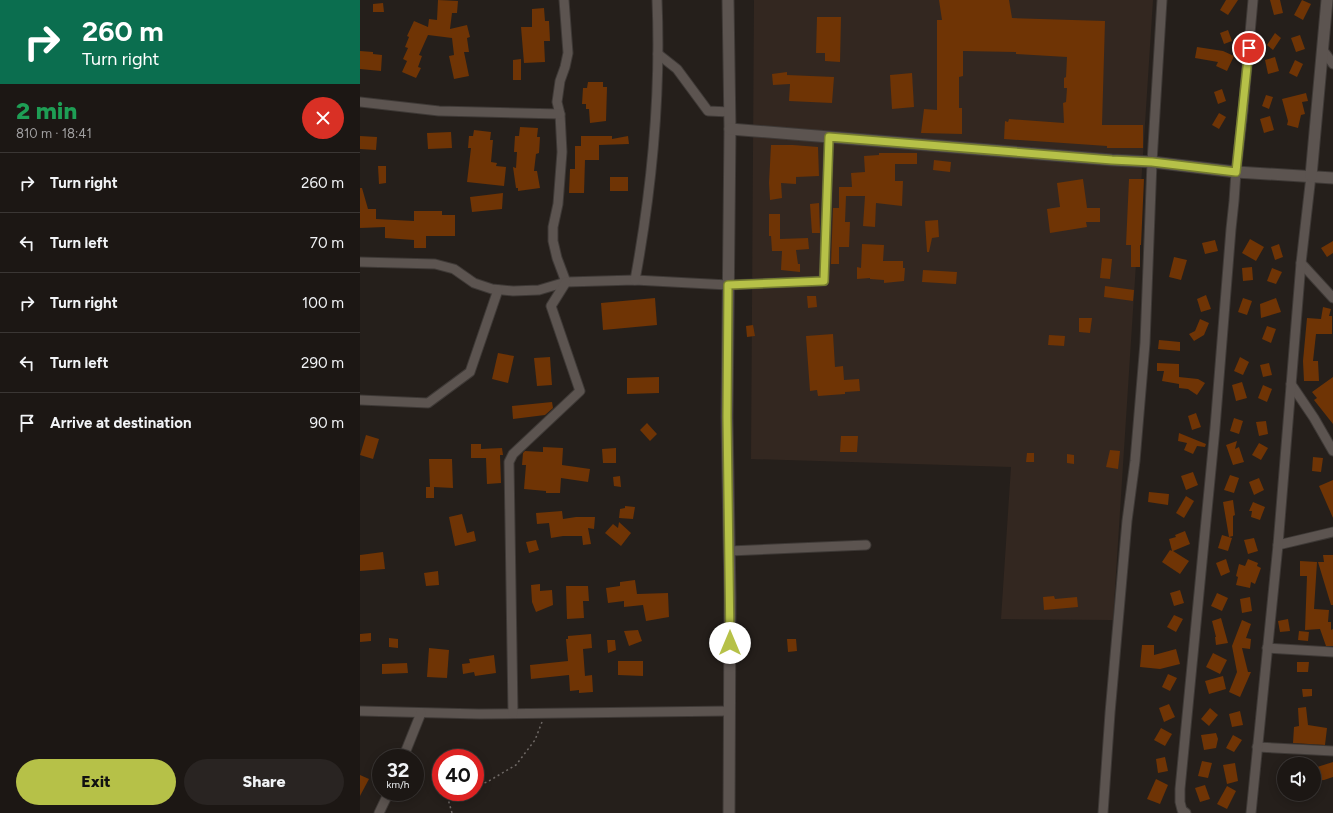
<!DOCTYPE html>
<html lang="en">
<head>
<meta charset="utf-8">
<style>
  :root { --surface:#1c1714; --page:#292422; --text:#f1f3f6; --muted:#a09fa0; --line:#3a3634; --accent:#b6c148 }
  body { margin:0; font-family:Figtree,sans-serif; background:var(--page); color:var(--text); height:100vh; display:flex; flex-direction:column; font-size:15px; white-space:nowrap }
  * { box-sizing:border-box; margin:0 }
  p { font-size:13px; color:var(--muted) }
  .icon { flex:none; width:22px; height:22px; fill:none; stroke:currentColor; stroke-width:2; stroke-linecap:round; stroke-linejoin:round }
  .map { position:relative; flex:1; overflow:hidden }
  .details { display:flex; flex-direction:column; background:var(--surface); width:360px }
  .details>* { flex:none }
  .banner { background:#0b6e4f; color:#fff; overflow:hidden }
  .controls { position:absolute; left:917px; top:757px; display:grid; gap:8px }
  .controls a { display:grid; place-items:center; width:44px; height:44px; border-radius:50%; background:var(--surface); box-shadow:0 2px 10px #0003,0 0 0 1px var(--line); font-size:20px }
  .speed { position:absolute; left:12px; top:749px; display:flex; gap:8px; font-size:20px; font-weight:700; text-align:center }
  .speed>* { display:grid; place-content:center; width:52px; height:52px; border-radius:50%; background:var(--surface); box-shadow:0 2px 10px #0003,0 0 0 1px var(--line); line-height:1 }
  .speed small { font-size:10px; font-weight:400 }
  .speed .limit { border:6px solid #d22; background:#fff; color:#111 }
  .pin { position:absolute; display:grid; place-items:center; width:34px; height:34px; color:#fff; margin:-17px; border:2px solid #fff; border-radius:50%; box-shadow:0 1px 4px #0007 }
  .me { position:absolute; width:44px; margin:-22px; rotate:0deg; stroke-linejoin:round; filter:drop-shadow(0 0 3px #0008) }
  .turn { display:flex; align-items:center; gap:14px; height:84px; padding:0 16px; font-size:18px }
  .turn .icon { width:52px; height:52px; stroke-width:2.5 }
  .turn b { display:block; font-size:28px; line-height:34px }
  .round { display:grid; place-items:center; flex:none; width:42px; height:42px; border-radius:21px; background:var(--page) }
  .head { display:flex; align-items:center; justify-content:space-between; height:68px; padding:0 16px }
  h1 { font-size:24px; font-weight:800; line-height:30px; color:#1e9e55 }
  .primary-button { display:flex; gap:8px; margin-top:auto; padding:8px 16px }
  .primary-button a { flex:1; height:46px; border-radius:24px; background:var(--accent); color:#111; font-size:16px; font-weight:800; line-height:46px; text-align:center }
  .primary-button a+a { background:var(--page); color:var(--text) }
  ul { padding:0; list-style:none }
  li { display:flex; align-items:center; gap:12px; height:60px; padding:0 16px; border-top:1px solid var(--line) }
  li div { flex:1 }
  li b { display:block; font-size:15px }
  li em { font-style:normal }
  main { display:flex; flex:1; min-height:0 }
  .map>svg:first-child { display:block }
  .built { fill:#332720 }
  .building { fill:#6f3405 }
  .lines { fill:none; stroke-linecap:round; stroke-linejoin:round }
  .minor-casing { stroke:#3e3936; stroke-width:11 }
  .tertiary-casing { stroke:#3e3936; stroke-width:13 }
  .path { stroke:#6f6966; stroke-width:1.5; stroke-dasharray:2 3; stroke-linecap:butt }
  .minor { stroke:#5c5450; stroke-width:9 }
  .tertiary { stroke:#5c5450; stroke-width:11 }
  .route-casing { stroke:#767d2f; stroke-width:10 }
  .route { stroke:#b6c148; stroke-width:7 }
</style>
</head>
<body>
<main>
<section class="details">
<div class="banner">
<div class="turn"><svg class="icon" aria-label="right" viewBox="0 0 24 24"><path d="M7 20v-9h11M14 6l5 5-5 5"/></svg><div><b>260 m</b>Turn right</div></div>
</div>
<div class="head"><div><h1>2 min</h1><p>810 m · 18:41</p></div><a class="round" style="background:#d93025;color:#fff"><svg class="icon" aria-label="close" viewBox="0 0 24 24"><path d="M6 6l12 12M18 6L6 18"/></svg></a></div>
<ul>
<li><svg class="icon" aria-label="right" viewBox="0 0 24 24"><path d="M7 20v-9h11M14 6l5 5-5 5"/></svg><div><b>Turn right</b></div><em>260 m</em></li>
<li><svg class="icon" aria-label="left" viewBox="0 0 24 24"><path d="M17 20v-9H6M10 6l-5 5 5 5"/></svg><div><b>Turn left</b></div><em>70 m</em></li>
<li><svg class="icon" aria-label="right" viewBox="0 0 24 24"><path d="M7 20v-9h11M14 6l5 5-5 5"/></svg><div><b>Turn right</b></div><em>100 m</em></li>
<li><svg class="icon" aria-label="left" viewBox="0 0 24 24"><path d="M17 20v-9H6M10 6l-5 5 5 5"/></svg><div><b>Turn left</b></div><em>290 m</em></li>
<li><svg class="icon" aria-label="arrive" viewBox="0 0 24 24"><path d="M6 21V4h12l-3 4 3 4H6"/></svg><div><b>Arrive at destination</b></div><em>90 m</em></li>
</ul>
<div class="primary-button"><a>Exit</a><a>Share</a></div>
</section>
<div class="map">
<svg width="973" height="813" viewBox="0 0 973 813">
  <rect width="100%" height="100%" fill="#251f1b"/>
  <path class="built" d="M394 0H793L753 620 641 619 651 467 391 459Z"/>
  <g class="building">
    <path d="M78 0 98 1 97 13H92L90 29 107 25 110 37 107 38 109 52H104L109 76 94 79 89 56 94 55 92 38 68 35 59 55 62 56 58 67 61 68 56 78 42 72 47 61 43 59 48 48 45 47 49 37 47 36 54 21 68 27 69 19 77 20Z"/>
    <path d="M579 0H649L652 18 745 21 742 125H783V148H747V146L644 139 645 121 648 122 649 119 704 123 703 103 706 102 707 88H704V78L706 77 707 57 656 54V52L603 51V76L599 77V108H602V134L561 133 564 109 577 110V20H582Z"/>
    <path d="M866 0H878L868 15 860 10Z"/>
    <path d="M910 0H920L923 13 914 15Z"/>
    <path d="M942 0 951 4 943 20 934 15Z"/>
    <path d="M23 3 24 12H13V4Z"/>
    <path d="M184 8 185 21H189L190 41H184L185 62 164 63 161 27H172V9Z"/>
    <path d="M457 17H481L480 62 465 61V53H456Z"/>
    <path d="M868 30 872 41 864 44 860 33Z"/>
    <path d="M915 33 921 38 913 50 907 45Z"/>
    <path d="M940 35 945 49 936 52 931 38Z"/>
    <path d="M837 47 863 51 874 56 867 71 856 66 858 62 835 58Z"/>
    <path d="M0 51 13 52V54L22 55 21 71 0 69Z"/>
    <path d="M915 57 919 71 908 74 905 60Z"/>
    <path d="M161 59V80H153V60Z"/>
    <path d="M935 60 943 64 937 77 929 73Z"/>
    <path d="M427 72V75L474 77 472 103 429 101 430 84 413 85 412 74Z"/>
    <path d="M552 73 554 107 532 109 530 75Z"/>
    <path d="M228 82H243V87H247L246 121 230 123 229 109H226V104H222L223 88H227Z"/>
    <path d="M862 89 866 101 858 104 854 92Z"/>
    <path d="M946 93 948 101 942 102 945 114 941 115 938 128 927 125 928 121 922 99Z"/>
    <path d="M906 95 913 97 909 109 902 106Z"/>
    <path d="M859 113 866 117 859 129 852 125Z"/>
    <path d="M910 116 914 130 904 133 900 119Z"/>
    <path d="M160 127 178 128 177 137H180L179 153 176 154 174 171H177L180 188 158 191V188H156L153 167 156 168 157 152H154L155 136H159Z"/>
    <path d="M114 130 131 132 130 140H133L131 162 137 163 136 166 146 167 144 186 107 182 111 148H108L109 136H113Z"/>
    <path d="M91 132 92 148 68 149 67 133Z"/>
    <path d="M0 136 17 137 16 150 0 149Z"/>
    <path d="M221 136H252V139L268 136 269 144 239 145V160H225L224 193H209L210 169H215V146H221Z"/>
    <path d="M411 145H433L458 147 459 176 436 177V184L421 183 422 198 410 200 409 183Z"/>
    <path d="M519 153H557V164H535V181H543L542 206 516 203 515 227 503 226 505 196H486L485 222H490L489 247H479V264H471L473 208H479V187H492L491 173 505 172 504 156 519 155Z"/>
    <path d="M574 160 591 162 590 172 573 170Z"/>
    <path d="M18 166H26V183L19 184Z"/>
    <rect x="250" y="177" width="18" height="14"/>
    <path d="M723 179 727 208H740V222H726L727 227 690 233 687 209 700 207 697 183Z"/>
    <path d="M769 179H784L781 245H780V267H771V245H766Z"/>
    <path d="M0 188H2L8 209H16V219L54 221V211H82V215H95V236H66V248H54V240L25 238V227L0 228Z"/>
    <path d="M143 193 142 209 112 212 110 197Z"/>
    <path d="M459 203 460 233H452L450 204Z"/>
    <path d="M409 214H420V239L448 238 449 249 436 250 438 264H440V272L421 270 422 251H412L411 236H409Z"/>
    <path d="M578 220 579 237 572 238 569 252H567L565 221Z"/>
    <path d="M890 239 904 247 896 261 882 253Z"/>
    <path d="M855 240 858 251 845 254 842 243Z"/>
    <path d="M973 241V253L967 257 961 248Z"/>
    <path d="M502 244 524 245 523 261H543V268H545L544 281 524 283V280L510 279V278L497 279V267L501 268Z"/>
    <path d="M919 244 923 257 915 260 911 247Z"/>
    <path d="M814 257 827 260 821 280 809 277Z"/>
    <path d="M742 258 752 259 750 279 740 278Z"/>
    <path d="M892 267 893 280 883 281 882 268Z"/>
    <path d="M912 268 922 272 916 284 907 281Z"/>
    <path d="M563 270 597 272 596 284 562 282Z"/>
    <path d="M745 286 774 290 773 301 744 297Z"/>
    <path d="M846 295 851 309 841 312 837 299Z"/>
    <path d="M447 296H456L457 307 448 308Z"/>
    <path d="M295 298 297 325 243 330 241 303Z"/>
    <path d="M883 298 892 301 887 315 878 312Z"/>
    <path d="M916 298 921 312 901 318 900 304Z"/>
    <path d="M963 307 971 309 969 316H972V334H956L953 361H958L959 381H944L943 361 947 318 961 319Z"/>
    <path d="M719 318H732L730 333 719 332Z"/>
    <path d="M840 319 849 323 844 335 834 341 829 334 835 331Z"/>
    <path d="M393 325 395 336 387 337 386 326Z"/>
    <path d="M907 326 916 329 911 343 902 339Z"/>
    <path d="M473 334 475 367 483 366 484 380 499 379 500 391 485 392V394L458 396 457 390 450 391 446 336Z"/>
    <path d="M689 335 705 336 704 346 688 345Z"/>
    <path d="M799 340 820 342V351L798 349Z"/>
    <path d="M138 353 154 356 148 383 132 379Z"/>
    <path d="M190 357 192 385 177 386 174 358Z"/>
    <path d="M880 357 889 362 883 375 874 371Z"/>
    <path d="M797 363 819 364V377L838 379 845 383 837 395 828 389 819 388V384L802 381 804 371H797Z"/>
    <path d="M909 363 912 375 903 377 900 365Z"/>
    <path d="M299 377V393L267 394V378Z"/>
    <path d="M973 377V424L954 400 957 398 952 392Z"/>
    <path d="M882 382 887 398 876 401 872 385Z"/>
    <path d="M903 385 912 389 907 402 898 398Z"/>
    <path d="M192 402 193 408 185 415 153 419 152 406Z"/>
    <path d="M836 413 841 427 832 430 828 416Z"/>
    <path d="M874 418 883 421 879 434 870 431Z"/>
    <path d="M906 421 908 434 899 436 896 422Z"/>
    <path d="M287 423 297 434 290 441 280 430Z"/>
    <path d="M819 433 846 444 845 447 837 446 833 454 824 450 827 443 818 441Z"/>
    <path d="M6 435 19 439 13 459 0 455Z"/>
    <path d="M481 436H498L497 452H480Z"/>
    <path d="M877 441 875 449 879 447 884 462 873 465 866 445Z"/>
    <path d="M899 443 908 448 901 460 892 455Z"/>
    <path d="M111 444H121V449L142 448 143 455H140L141 483 127 484 126 458H111Z"/>
    <path d="M183 447 203 448 202 465 230 469 228 482 201 478 200 493H186V491L164 489 166 465H162L163 453 165 451 183 452Z"/>
    <path d="M256 448V463H243L242 449Z"/>
    <path d="M750 450 760 451 758 469 746 467Z"/>
    <path d="M667 453H674V462H666Z"/>
    <path d="M707 454 714 455V464L707 463Z"/>
    <path d="M953 457 963 458 961 472 952 471Z"/>
    <path d="M69 459H92L93 488 74 487V498H66V487H74H70Z"/>
    <path d="M833 472 838 485 826 490 821 476Z"/>
    <path d="M870 475 879 478 874 493 864 490Z"/>
    <path d="M260 476 261 487 254 486 253 477Z"/>
    <path d="M899 478 904 490 894 495 889 482Z"/>
    <path d="M973 480V518L959 486Z"/>
    <path d="M789 492 809 494 808 505 788 502Z"/>
    <path d="M826 496 834 501 824 518 816 513Z"/>
    <path d="M873 500 875 515 873 516V536L869 537 863 502Z"/>
    <path d="M893 502 905 507 900 520 891 517 892 511H889Z"/>
    <path d="M265 506 275 507 273 519 259 518 260 509 265 508Z"/>
    <path d="M202 511 203 519 216 517H235L234 529 228 528 231 544 223 545 222 536H203L191 538 189 523 177 524 176 513Z"/>
    <path d="M102 514 107 533 114 531 116 541 95 546 89 517Z"/>
    <path d="M259 522 271 533 261 546 245 533 253 524 258 528Z"/>
    <path d="M825 531 830 544 813 551 829 561 820 574 802 562 810 550 812 551 809 539 816 537 815 535Z"/>
    <path d="M862 535 872 538 868 551 858 548Z"/>
    <path d="M894 538 898 551 888 554 884 540Z"/>
    <path d="M176 540 179 550 169 553 166 542Z"/>
    <path d="M23 552 25 569 0 571V555Z"/>
    <path d="M963 555H973V605H971L958 562H964Z"/>
    <path d="M866 559 870 572 861 576 856 563Z"/>
    <path d="M888 559 898 563 897 566 901 568 895 584 891 582 890 588 876 585 878 577 876 576 879 564 885 566Z"/>
    <path d="M940 561 957 562 954 609 969 610 968 622H971V630L973 629V646H966L960 629 945 630 947 576H940Z"/>
    <path d="M78 571 79 585 66 586 64 573Z"/>
    <path d="M275 580 277 594 308 593 309 617 286 621 283 605 264 607V601L248 603 246 588 260 586V582Z"/>
    <path d="M180 584V591L192 590 193 605 176 612 172 602 171 585Z"/>
    <path d="M206 586H228L229 601H223L224 618 207 619Z"/>
    <path d="M820 590 824 603 814 606 810 593Z"/>
    <path d="M857 593 868 598 862 611 851 606Z"/>
    <path d="M694 596 695 599 717 597 718 607 684 610 683 597Z"/>
    <path d="M890 597 892 611 882 613 880 599Z"/>
    <path d="M814 615 823 619 816 632 807 627Z"/>
    <path d="M861 618 868 643 856 645 855 637H856L852 621Z"/>
    <path d="M928 619 930 631 920 632 918 621Z"/>
    <path d="M882 620 891 624 886 638 891 639 890 649 882 648 888 672H891L880 697 869 692 877 672 872 646Z"/>
    <path d="M278 630 282 641 269 646 264 631Z"/>
    <path d="M939 631 949 632 948 641 938 640Z"/>
    <path d="M11 633V641L0 642V634Z"/>
    <path d="M231 634 232 648 223 649 225 676 232 675 233 692 219 693V690L210 691 209 675 171 679 170 665 208 661 206 639H208V636Z"/>
    <path d="M29 638 38 639V648L29 647Z"/>
    <path d="M427 639H436L437 651 428 652Z"/>
    <path d="M247 640H255L256 650 248 653Z"/>
    <path d="M782 645H794V655L816 649 820 664 800 669 780 667Z"/>
    <path d="M69 648 89 650 87 678 67 677Z"/>
    <path d="M853 653 867 660 860 674 846 667Z"/>
    <path d="M134 655 136 673 115 676 114 672 103 674 102 664 110 663 109 659Z"/>
    <path d="M258 661H283V676L258 675Z"/>
    <path d="M937 662H949L948 672H937Z"/>
    <path d="M47 663 48 673 22 674V664Z"/>
    <path d="M808 674 817 678 810 691 802 687Z"/>
    <path d="M863 676 866 689 849 694 845 681Z"/>
    <path d="M942 689H952V696L943 697Z"/>
    <path d="M809 704 815 717 804 722 799 708Z"/>
    <path d="M946 707 948 725 967 728 965 745 933 743 934 727 939 726 938 708Z"/>
    <path d="M850 708 858 715 849 726 841 719Z"/>
    <path d="M880 711 883 725 872 727 869 714Z"/>
    <path d="M801 728 812 734 805 746 794 740Z"/>
    <path d="M856 733 858 739 856 748 844 750 841 735Z"/>
    <path d="M873 735 882 740 874 752 866 748Z"/>
    <path d="M805 757 808 771 798 773 796 759Z"/>
    <path d="M842 761 852 763 848 778 838 776Z"/>
    <path d="M973 762V777L964 780 954 781V768Z"/>
    <path d="M875 763 878 781 867 784 863 765Z"/>
    <path d="M0 775 9 779 0 796Z"/>
    <path d="M796 779 808 785 800 804 787 799Z"/>
    <path d="M845 785 850 799 840 802 835 788Z"/>
    <path d="M867 786 876 791 867 809 857 804Z"/>
  </g>
  <g class="lines">
    <defs>
      <g id="minor">
        <path d="M204 0 208 53 205 67 200 81 197 102 200 114 202 152 198 204 193 227V241L197 258 206 282"/>
        <path d="M963 50 973 64"/>
        <path d="M298 54 317 69 348 111 370 112"/>
        <path d="M0 102 79 111 200 114"/>
        <path d="M0 262 75 264 94 269 114 283 132 289 153 291 179 290 206 282 275 280 368 285 464 281 469 137"/>
        <path d="M941 263 973 298"/>
        <path d="M275 280C292 188 301 94 297 0"/>
        <path d="M931 384 954 418 973 451"/>
        <path d="M0 400 68 403 110 372 138 290"/>
        <path d="M918 545 973 532"/>
        <path d="M369 551 506 545"/>
        <path d="M907 648 973 652"/>
        <path d="M0 711 119 714 370 711"/>
        <path d="M153 713 149 462 153 454 220 391 191 306 206 282"/>
        <path d="M897 747 973 751"/>
        <path d="M43 758 61 713"/>
        <path d="M19 813 29 792"/>
        <path d="M743 813 750 713 767 521 775 461 785 343 792 162 802 0"/>
        <path d="M826 813 822 810 820 802V789L855 428 871 229 874 201 876 172 883 111 893 0"/>
        <path d="M891 813 918 545 941 263 951 176"/>
      </g>
      <g id="tertiary">
        <path d="M368 0 370 129 367 417 370 597 369 813"/>
        <path d="M370 129 752 160 792 162 876 172 973 178"/>
        <path d="M951 176 967 0"/>
      </g>
    </defs>
    <use href="#minor" class="minor-casing"/>
    <use href="#tertiary" class="tertiary-casing"/>
    <g class="path">
      <path d="M115 786 127 782 156 765 175 740 182 722"/>
      <path d="M92 813 88 799 99 792"/>
    </g>
    <use href="#minor" class="minor"/>
    <use href="#tertiary" class="tertiary"/>
  </g>
  <g class="lines">
    <defs>
      <path id="route" d="M370 643 367 417 368 285 464 281 469 137 752 160 792 162 876 172 889 48"/>
    </defs>
    <use href="#route" class="route-casing"/>
    <use href="#route" class="route"/>
  </g>
</svg>
<div class="controls">
<a><svg class="icon" aria-label="sound" viewBox="0 0 24 24"><path d="M4 9h4l5-4v14l-5-4H4zM17 9q2 3 0 6"/></svg></a>
</div>
<div class="speed"><div>32<small>km/h</small></div><div class="limit">40</div></div>
<div class="pin" style="left:889px;top:48px;background:#d93025"><svg class="icon" aria-label="arrive" viewBox="0 0 24 24"><path d="M6 21V4h12l-3 4 3 4H6"/></svg></div>
<svg class="me" style="left:370px;top:643px" viewBox="-20 -20 40 40"><circle r="19" fill="#fff"/><path d="M0-13L10 11 0 6-10 11z" fill="#b6c148"/></svg>
</div>
</main>
</body>
</html>
